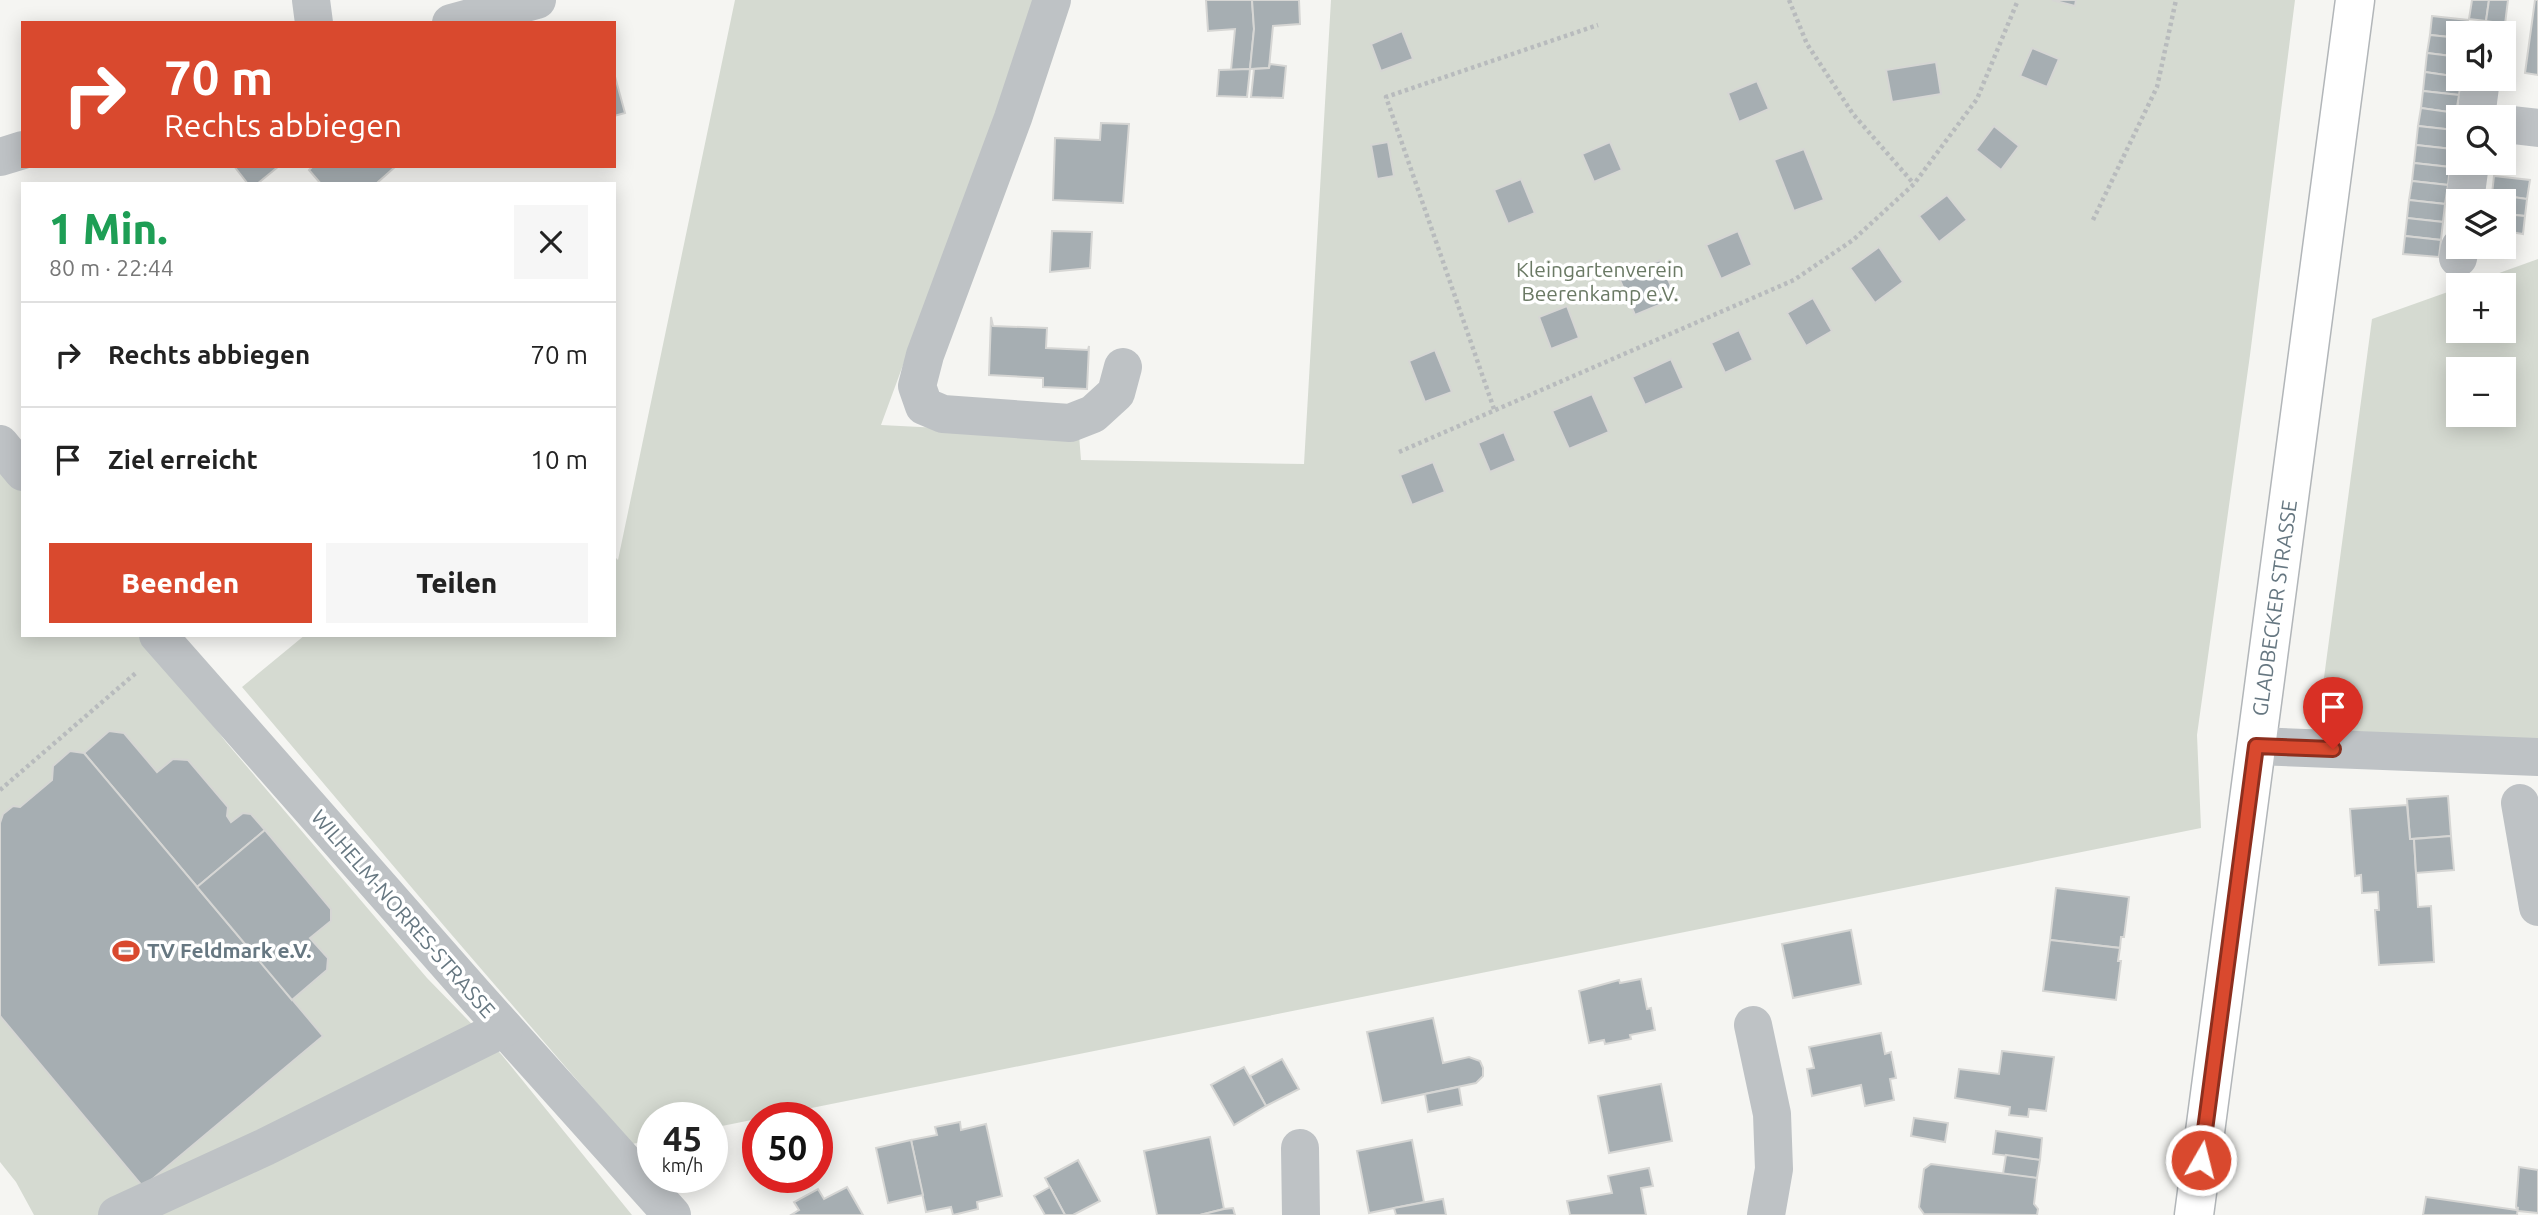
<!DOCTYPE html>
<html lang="de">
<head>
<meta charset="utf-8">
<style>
  :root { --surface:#fff; --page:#f6f6f6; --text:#222; --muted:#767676; --line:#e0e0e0; --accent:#d9492e }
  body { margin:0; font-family:Ubuntu,sans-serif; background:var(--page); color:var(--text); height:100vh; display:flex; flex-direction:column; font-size:26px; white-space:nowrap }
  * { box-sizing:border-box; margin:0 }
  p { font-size:23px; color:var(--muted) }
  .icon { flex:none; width:38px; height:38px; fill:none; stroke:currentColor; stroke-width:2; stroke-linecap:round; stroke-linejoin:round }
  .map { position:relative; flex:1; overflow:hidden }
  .details { position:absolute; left:21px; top:182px; width:595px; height:455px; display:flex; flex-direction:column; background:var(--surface); border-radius:0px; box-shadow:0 4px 18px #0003 }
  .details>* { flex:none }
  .top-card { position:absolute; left:21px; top:21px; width:595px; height:147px; border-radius:0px; box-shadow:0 4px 18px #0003; background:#d9492e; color:#fff; overflow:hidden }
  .buttons { position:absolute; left:2446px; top:21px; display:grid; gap:14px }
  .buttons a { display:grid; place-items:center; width:70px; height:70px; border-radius:0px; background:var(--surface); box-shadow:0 4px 18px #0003; font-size:35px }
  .speed { position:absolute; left:637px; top:1102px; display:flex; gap:14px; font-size:35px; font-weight:700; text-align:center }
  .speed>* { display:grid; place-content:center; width:91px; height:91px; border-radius:50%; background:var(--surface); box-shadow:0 4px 18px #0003; line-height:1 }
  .speed small { font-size:18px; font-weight:400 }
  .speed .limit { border:10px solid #d22; background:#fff; color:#111 }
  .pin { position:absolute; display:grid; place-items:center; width:60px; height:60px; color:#fff; margin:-72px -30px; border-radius:50% 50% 50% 0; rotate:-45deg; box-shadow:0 0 7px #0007 }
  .pin .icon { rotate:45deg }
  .me { position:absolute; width:77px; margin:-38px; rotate:8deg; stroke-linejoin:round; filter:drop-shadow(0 0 5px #0008) }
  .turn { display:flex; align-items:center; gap:24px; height:147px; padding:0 28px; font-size:32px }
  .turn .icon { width:91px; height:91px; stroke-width:2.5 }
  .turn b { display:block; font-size:49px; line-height:60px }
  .round { display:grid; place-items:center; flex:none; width:74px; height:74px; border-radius:0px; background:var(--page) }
  .overview { display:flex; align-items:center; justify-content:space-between; height:119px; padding:0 28px }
  h1 { font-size:42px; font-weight:800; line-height:52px; color:#1e9e55 }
  .cta { display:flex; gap:14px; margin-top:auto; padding:14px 28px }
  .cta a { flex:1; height:80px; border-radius:0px; background:var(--accent); color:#fff; font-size:28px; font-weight:800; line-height:80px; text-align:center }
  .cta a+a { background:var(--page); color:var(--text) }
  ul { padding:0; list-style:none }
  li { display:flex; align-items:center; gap:21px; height:105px; padding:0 28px; border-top:2px solid var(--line) }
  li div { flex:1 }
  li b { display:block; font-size:26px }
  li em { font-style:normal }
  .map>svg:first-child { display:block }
  .green { fill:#d5dad1; fill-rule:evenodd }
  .building { fill:#a6aeb2; stroke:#d6d6d4; stroke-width:2 }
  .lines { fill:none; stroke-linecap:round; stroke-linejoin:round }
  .major-casing { stroke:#b2b6b9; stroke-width:41 }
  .path { stroke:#b8bbbd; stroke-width:4.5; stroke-dasharray:3.5 3.5; stroke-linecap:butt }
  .minor { stroke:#bec2c5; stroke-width:38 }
  .major { stroke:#fff; stroke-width:38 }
  .route-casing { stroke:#8d2f1e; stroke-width:18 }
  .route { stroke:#d9492e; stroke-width:12 }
  .labels { text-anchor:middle; stroke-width:7; stroke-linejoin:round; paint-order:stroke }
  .park-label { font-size:21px; fill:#6a7964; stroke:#fff }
  .street-label { font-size:21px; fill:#667781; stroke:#fff }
  .poi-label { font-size:21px; font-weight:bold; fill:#667781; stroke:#fff; text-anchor:start }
</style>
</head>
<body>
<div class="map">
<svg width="2538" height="1215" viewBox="0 0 2538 1215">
  <rect width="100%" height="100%" fill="#f5f5f2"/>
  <g class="green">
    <path d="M735 0H1037L881 425 1079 435 1081 460 1304 464 1331 0H2295L2250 355 2197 735 2201 828 712 1128V1118H653V1140L632 1144 445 927 242 687 305 635H614V556L618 560Z"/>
    <path d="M2538 259V743L2317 730 2372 319 2459 288V331H2504V285H2466ZM2459 369H2504V415H2459Z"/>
    <path d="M0 463 23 490V635H144L226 742 427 978 501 1054 632 1215H34L16 1182 0 1162Z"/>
  </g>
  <g class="building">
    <path d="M1206 0H1252L1254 29 1250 69 1231 70 1235 29 1208 31Z"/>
    <path d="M1252 0H1299L1300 24 1273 26 1269 68 1250 69 1254 29Z"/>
    <path d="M2052 0H2076L2075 6Z"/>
    <path d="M2472 0H2489L2486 21 2469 19Z"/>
    <path d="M2489 0H2508L2505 24 2486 21Z"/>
    <path d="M2535 0H2538V75L2525 73Z"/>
    <path d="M2432 16 2468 20 2466 33H2459V38L2430 35Z"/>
    <path d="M1402 31 1413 59 1381 71 1371 44Z"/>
    <path d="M2430 35 2459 38V57L2427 53Z"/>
    <path d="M2032 48 2059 59 2047 87 2020 76Z"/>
    <path d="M2427 53 2459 57V77L2425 72Z"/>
    <path d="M1936 62 1941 94 1892 102 1886 70Z"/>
    <path d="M1270 64 1286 66 1283 98 1251 97 1254 69 1269 68Z"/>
    <path d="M1250 69 1247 97 1217 96 1219 70Z"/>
    <path d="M2425 72 2459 77 2461 79 2459 95 2423 91Z"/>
    <path d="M614 73 625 113 614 116Z"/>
    <path d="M1757 81 1769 109 1739 122 1728 93Z"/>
    <path d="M2423 91 2459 95 2456 113 2421 108Z"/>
    <path d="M2421 108 2456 113 2454 130 2418 126Z"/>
    <path d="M1101 123 1129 124 1123 203 1053 200 1055 138 1100 140Z"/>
    <path d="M1994 126 2019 146 2001 170 1976 150Z"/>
    <path d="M2418 126 2454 130 2452 149 2416 145Z"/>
    <path d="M1388 142 1394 176 1377 179 1371 145Z"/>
    <path d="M1610 142 1622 170 1594 182 1582 154Z"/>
    <path d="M2416 145 2452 149 2450 167 2414 163Z"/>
    <path d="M1804 149 1824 200 1794 211 1774 160Z"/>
    <path d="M2414 163 2450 167 2448 185 2412 181Z"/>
    <path d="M234 166H279L257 184H248Z"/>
    <path d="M313 166H396L378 182 379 184H321L309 170Z"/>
    <path d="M2494 176 2530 180 2527 199 2492 194Z"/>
    <path d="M1521 179 1535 213 1508 224 1494 190Z"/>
    <path d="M2412 181 2448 185 2445 204 2409 200Z"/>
    <path d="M2492 194 2527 199 2525 216 2504 214V201H2491Z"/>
    <path d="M1947 195 1967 220 1939 242 1919 216Z"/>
    <path d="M2409 200 2445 204 2443 222 2407 218Z"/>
    <path d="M2504 214 2525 216 2523 234 2504 231Z"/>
    <path d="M2407 218 2443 222 2441 240 2405 236Z"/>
    <path d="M1052 231 1092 232 1090 268 1050 272Z"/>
    <path d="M1738 231 1752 265 1721 279 1706 245Z"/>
    <path d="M2405 236 2441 240 2439 257 2403 254Z"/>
    <path d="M1879 247 1903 282 1875 303 1850 268Z"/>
    <path d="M1660 260 1676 298 1635 315 1619 278Z"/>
    <path d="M1813 298 1832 331 1806 346 1787 313Z"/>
    <path d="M1567 306 1579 338 1551 349 1539 317Z"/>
    <path d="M991 317 993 326 1047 328 1046 348 1088 350 1089 346 1087 389 1043 387V378L989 375Z"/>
    <path d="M1739 330 1753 360 1725 373 1711 343Z"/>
    <path d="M1435 350 1452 392 1425 402 1409 361Z"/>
    <path d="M1671 359 1684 388 1645 405 1632 377Z"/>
    <path d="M1592 394 1609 432 1569 449 1552 411Z"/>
    <path d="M1504 432 1516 461 1490 472 1478 443Z"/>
    <path d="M1433 462 1445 492 1412 505 1400 475Z"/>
    <path d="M109 731 124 733 157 772 173 759 188 760 228 807 227 816 231 822 243 813 251 814 265 830 197 887 84 753Z"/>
    <path d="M70 751 84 753 323 1036 143 1187 0 1016V823L3 814 13 806 20 807 52 780 53 766Z"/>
    <path d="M2448 796 2451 836 2410 839 2407 799Z"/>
    <path d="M2407 805 2410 839H2414L2418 907 2431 906 2434 962 2379 965 2375 910H2379L2378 892 2362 893 2361 875 2355 876 2350 809Z"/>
    <path d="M265 830 331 909V921L310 938 328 958 327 970 292 1000 197 887Z"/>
    <path d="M2451 836 2454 870 2416 873 2414 839Z"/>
    <path d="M2056 888 2129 897 2124 937H2121L2120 948 2050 940Z"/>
    <path d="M1851 930 1861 984 1793 998 1782 944Z"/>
    <path d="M2050 940 2120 948 2118 961H2121L2116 1000 2043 991Z"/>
    <path d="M1641 979 1647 1009 1651 1008 1655 1030 1630 1035 1631 1039 1605 1044 1604 1040 1589 1043 1579 991 1619 980 1620 983Z"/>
    <path d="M1433 1018 1443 1063 1469 1057 1480 1061 1483 1068V1076L1476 1083 1382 1103 1367 1032Z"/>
    <path d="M1881 1033 1885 1054 1891 1052 1896 1078 1890 1079 1894 1100 1865 1106 1861 1085 1812 1096 1807 1069 1814 1068 1809 1047Z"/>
    <path d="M2002 1051 2054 1057 2046 1111 2029 1109 2028 1117 2009 1115 2010 1107 1955 1098 1959 1069 1999 1074Z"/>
    <path d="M1282 1059 1299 1089 1266 1106 1250 1076Z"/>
    <path d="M1244 1067 1266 1106 1234 1125 1211 1085Z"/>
    <path d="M1661 1084 1672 1141 1609 1153 1598 1096Z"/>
    <path d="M1459 1087 1462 1105 1428 1112 1425 1094Z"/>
    <path d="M1914 1118 1948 1123 1945 1142 1911 1136Z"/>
    <path d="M960 1122 961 1130 986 1124 1002 1196 977 1202 978 1209 953 1215 951 1207 926 1212 911 1140 937 1135 935 1127Z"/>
    <path d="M1996 1131 2042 1138 2040 1160 1993 1154Z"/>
    <path d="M1210 1137 1224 1209 1200 1215H1157L1144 1151Z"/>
    <path d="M911 1140 923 1195 888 1203 876 1148Z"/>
    <path d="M1412 1140 1424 1202 1369 1213 1357 1151Z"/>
    <path d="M2006 1155 2040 1160 2037 1178 2003 1174Z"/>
    <path d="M1078 1160 1100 1201 1073 1215H1065L1045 1178Z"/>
    <path d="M1931 1164 2037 1178 2034 1204 2038 1209 2037 1215 1924 1214 1919 1207 1924 1169Z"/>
    <path d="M2519 1167 2538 1170V1213L2518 1211 2516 1207Z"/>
    <path d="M1649 1168 1653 1186 1641 1188 1646 1215H1570L1567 1201 1612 1193 1608 1176Z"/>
    <path d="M847 1187 863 1215H791L799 1210 794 1202 818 1189 824 1199Z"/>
    <path d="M1050 1187 1065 1215H1045L1034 1196Z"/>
    <path d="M2426 1197 2516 1210 2518 1207 2517 1215H2423Z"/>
    <path d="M1443 1199 1446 1215H1396L1394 1208Z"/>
    <path d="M1233 1208 1235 1215H1200L1224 1209Z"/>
  </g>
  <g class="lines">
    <defs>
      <path id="major" d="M2194 1215 2355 0"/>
    </defs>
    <use href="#major" class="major-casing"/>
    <g class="path">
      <path d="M1789 0 1807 44 1853 114 1914 184"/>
      <path d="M2093 220 2157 87 2176 0"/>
      <path d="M1494 409 1386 97 1598 25"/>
      <path d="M1399 452 1794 280 1853 240 1914 184 1977 99 2018 0"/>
      <path d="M0 790 137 672"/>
    </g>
    <g class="minor">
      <path d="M311 0 314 23"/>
      <path d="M1052 0 1013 118 925 355 917 386 924 406 943 414 1070 423 1093 414 1116 393 1123 367"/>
      <path d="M451 23 537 0"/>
      <path d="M2476 117 2481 79"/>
      <path d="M2504 124 2538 128"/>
      <path d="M0 157 23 150"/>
      <path d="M2465 201 2470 163"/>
      <path d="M2458 258 2460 247"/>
      <path d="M0 444 23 472"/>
      <path d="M158 635 474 994 672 1215"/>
      <path d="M2256 746 2538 757"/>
      <path d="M2520 803 2538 907"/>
      <path d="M1753 1025 1772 1114 1774 1169 1766 1215"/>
      <path d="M1300 1148 1301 1215"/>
      <path d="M117 1215 265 1147 504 1028"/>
    </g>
    <use href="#major" class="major"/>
  </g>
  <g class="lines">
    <defs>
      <path id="route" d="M2201 1160 2256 746 2333 749"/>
    </defs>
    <use href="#route" class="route-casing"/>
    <use href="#route" class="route"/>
  </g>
  <defs>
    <symbol id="stadium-bare" viewBox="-9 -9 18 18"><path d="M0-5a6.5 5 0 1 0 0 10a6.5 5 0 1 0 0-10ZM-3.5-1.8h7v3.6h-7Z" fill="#d9492e" stroke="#fff" stroke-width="2.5" paint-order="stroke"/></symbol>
  </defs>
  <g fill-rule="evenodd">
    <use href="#stadium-bare" x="107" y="932" width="38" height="38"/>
  </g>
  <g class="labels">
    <g class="park-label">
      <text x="1600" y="277">Kleingartenverein<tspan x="1600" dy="24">Beerenkamp e.V.</tspan></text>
    </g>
    <g class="street-label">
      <text transform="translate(2275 608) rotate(-82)" y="7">GLADBECKER STRASSE</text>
      <text transform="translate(403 914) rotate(49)" y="7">WILHELM-NORRES-STRASSE</text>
    </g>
    <g class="poi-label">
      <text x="147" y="958">TV Feldmark e.V.</text>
    </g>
  </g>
</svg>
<div class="buttons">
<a><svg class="icon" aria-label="sound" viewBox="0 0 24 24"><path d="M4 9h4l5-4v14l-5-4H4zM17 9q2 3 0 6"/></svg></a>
<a><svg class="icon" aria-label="search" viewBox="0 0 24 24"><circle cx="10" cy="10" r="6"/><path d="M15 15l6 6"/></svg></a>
<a><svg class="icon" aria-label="layers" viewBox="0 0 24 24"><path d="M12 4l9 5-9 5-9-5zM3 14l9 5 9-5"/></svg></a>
<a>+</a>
<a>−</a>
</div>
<div class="speed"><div>45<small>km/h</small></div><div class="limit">50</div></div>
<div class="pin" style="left:2333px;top:749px;background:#d93025"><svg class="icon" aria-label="arrive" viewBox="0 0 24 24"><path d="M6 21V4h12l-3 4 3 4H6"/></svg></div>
<svg class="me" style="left:2201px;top:1160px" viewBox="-20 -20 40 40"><circle r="17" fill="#d9492e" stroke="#fff" stroke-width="3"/><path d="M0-11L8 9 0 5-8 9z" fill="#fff"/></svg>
<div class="top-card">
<div class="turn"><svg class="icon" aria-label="right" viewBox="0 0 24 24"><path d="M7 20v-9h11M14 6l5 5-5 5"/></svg><div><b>70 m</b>Rechts abbiegen</div></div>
</div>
<section class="details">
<div class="overview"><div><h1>1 Min.</h1><p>80 m · 22:44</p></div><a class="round"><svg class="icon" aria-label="close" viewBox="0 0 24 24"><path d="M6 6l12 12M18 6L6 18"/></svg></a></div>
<ul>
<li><svg class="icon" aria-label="right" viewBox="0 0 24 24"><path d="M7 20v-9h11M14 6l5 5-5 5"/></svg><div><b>Rechts abbiegen</b></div><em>70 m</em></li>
<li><svg class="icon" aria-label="arrive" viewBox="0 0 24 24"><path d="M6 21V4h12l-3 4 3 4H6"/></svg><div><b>Ziel erreicht</b></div><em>10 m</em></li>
</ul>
<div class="cta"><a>Beenden</a><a>Teilen</a></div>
</section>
</div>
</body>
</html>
